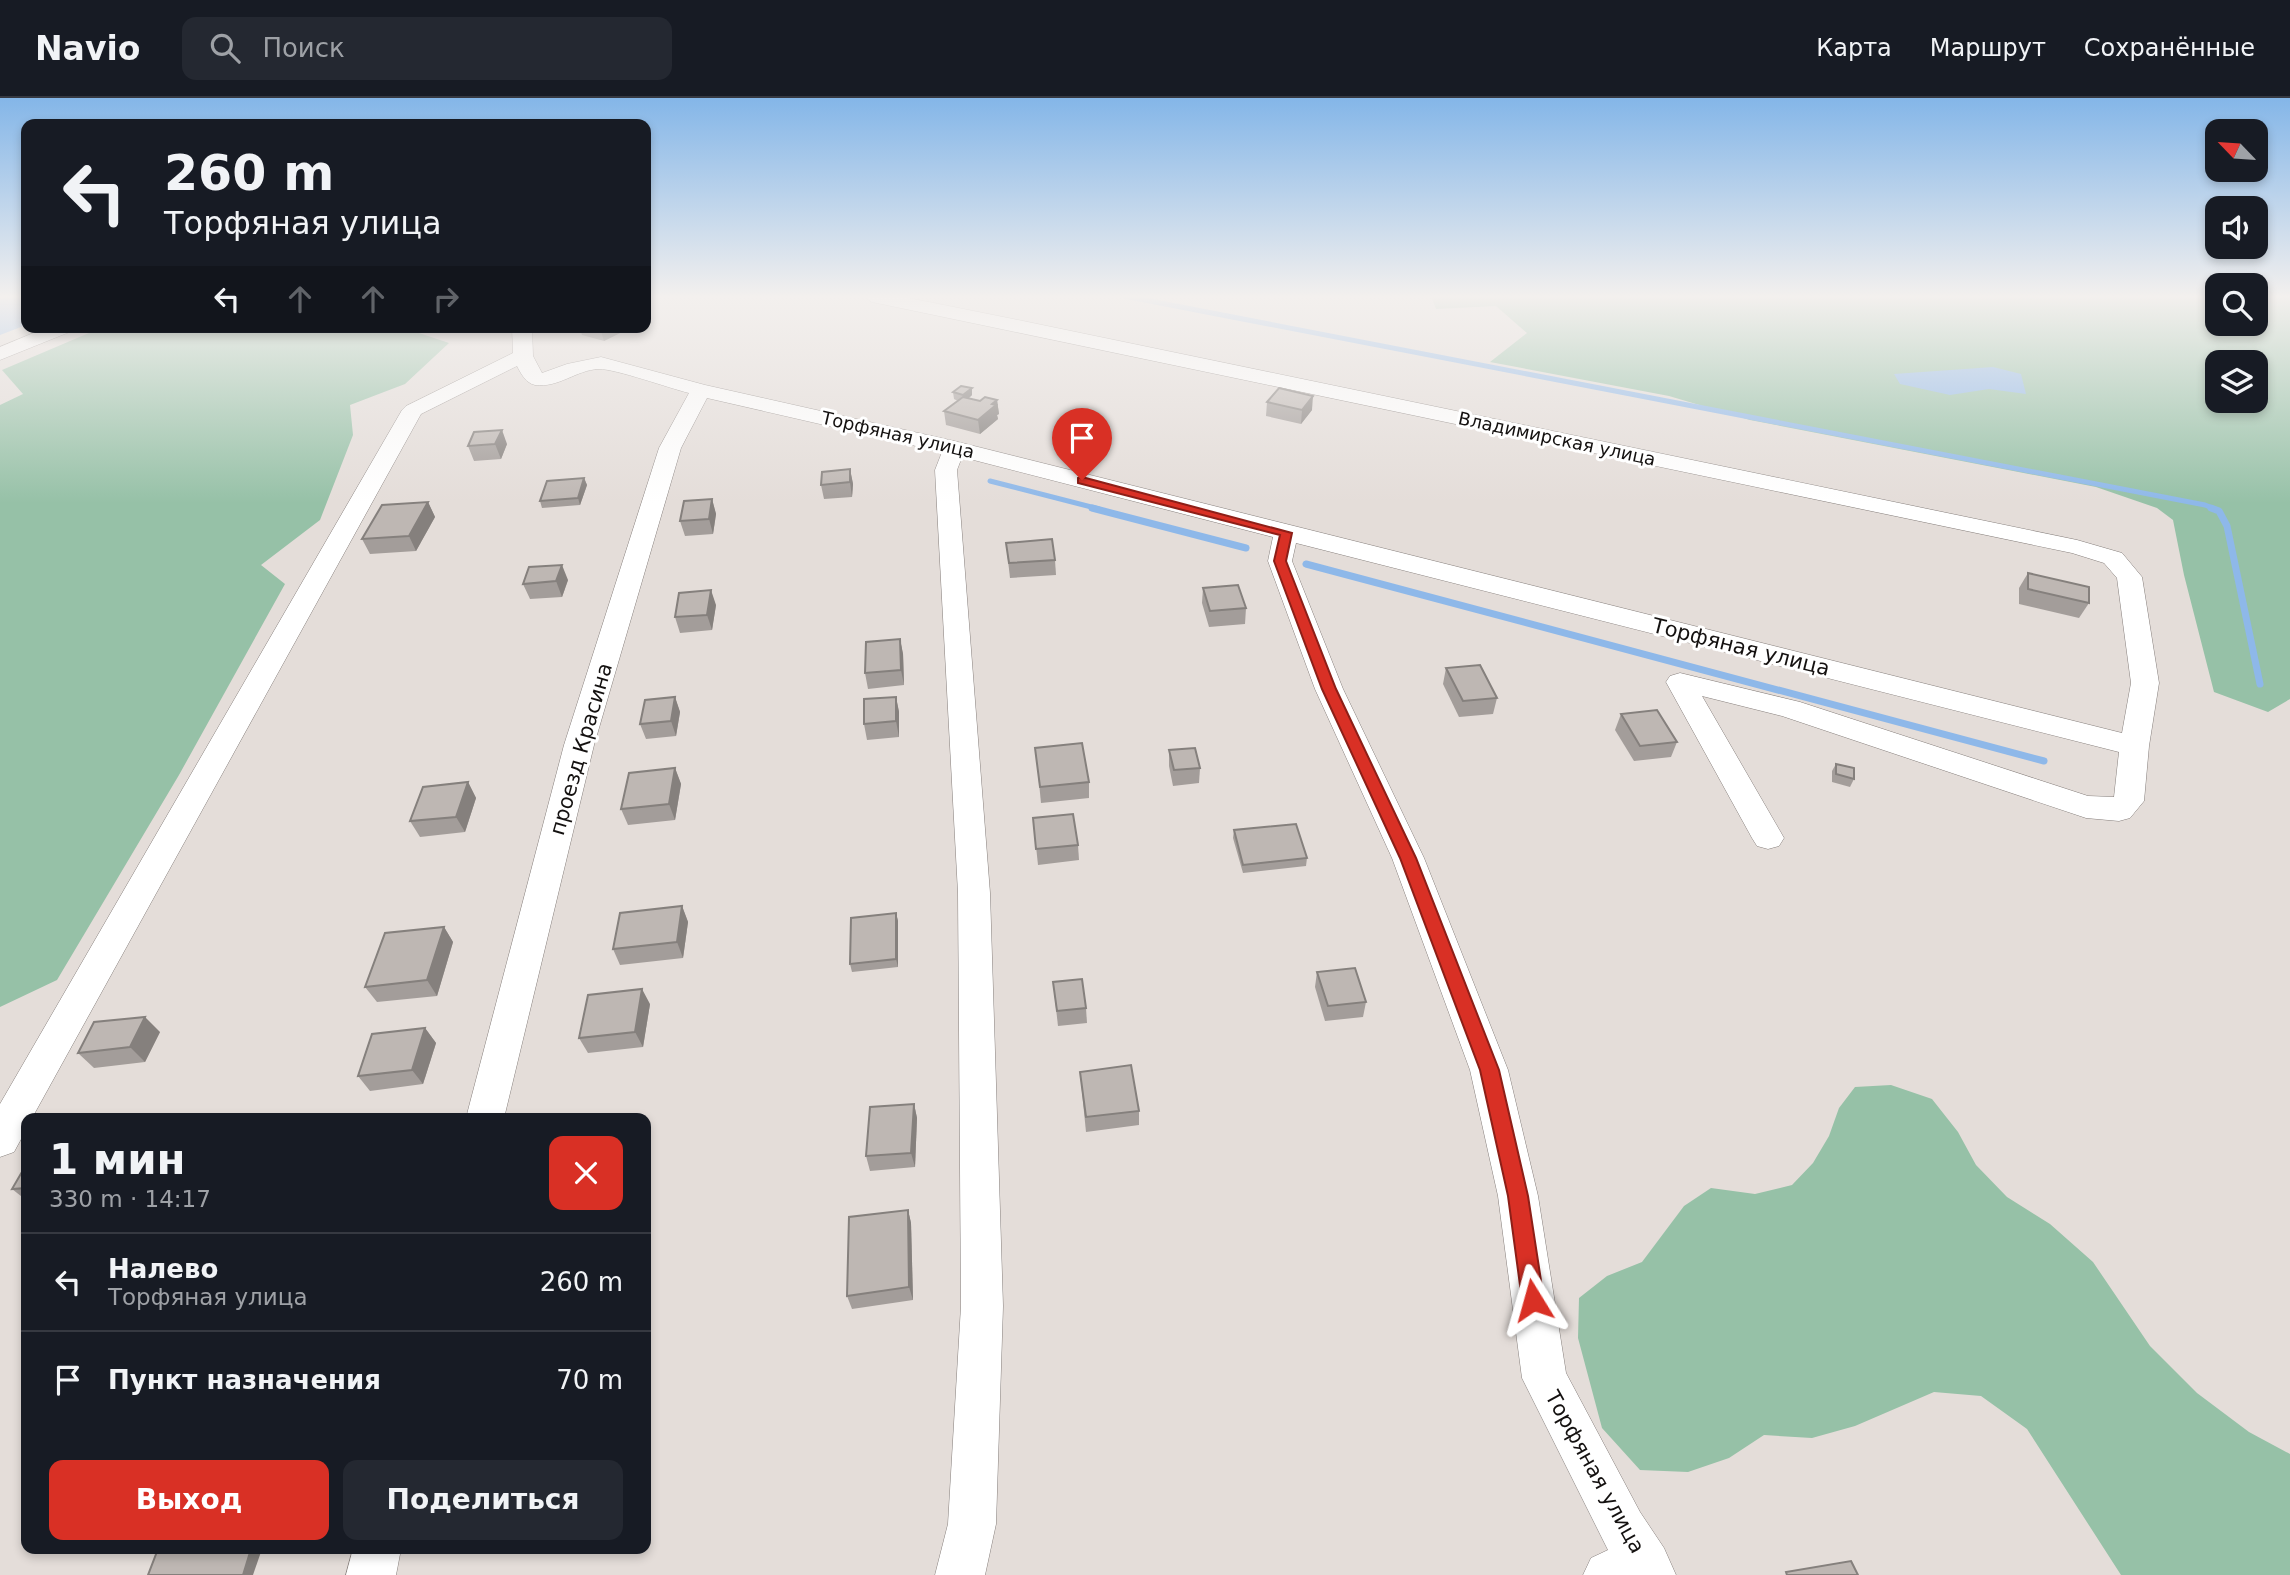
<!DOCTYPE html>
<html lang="ru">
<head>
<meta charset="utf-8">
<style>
  :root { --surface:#171b24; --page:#242831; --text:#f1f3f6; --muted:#9ea1a6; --line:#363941; --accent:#d93025 }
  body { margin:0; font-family:"DejaVu Sans",sans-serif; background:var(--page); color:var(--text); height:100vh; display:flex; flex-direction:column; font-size:26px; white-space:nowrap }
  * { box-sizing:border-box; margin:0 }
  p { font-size:23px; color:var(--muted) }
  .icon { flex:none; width:38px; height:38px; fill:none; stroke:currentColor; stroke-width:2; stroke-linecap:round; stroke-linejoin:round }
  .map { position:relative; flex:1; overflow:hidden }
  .panel { position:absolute; left:21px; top:1015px; width:630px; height:441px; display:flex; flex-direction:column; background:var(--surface); border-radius:14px; box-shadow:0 4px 10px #0003 }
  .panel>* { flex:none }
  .top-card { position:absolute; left:21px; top:21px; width:630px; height:214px; border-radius:14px; box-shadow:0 4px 10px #0003; background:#171b24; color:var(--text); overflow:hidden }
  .needle { width:46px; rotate:295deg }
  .buttons { position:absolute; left:2205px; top:21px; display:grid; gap:14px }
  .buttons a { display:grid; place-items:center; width:63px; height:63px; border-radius:14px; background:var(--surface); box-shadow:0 4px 10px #0003; font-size:35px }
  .pin { position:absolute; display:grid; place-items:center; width:60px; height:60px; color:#fff; margin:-72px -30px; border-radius:50% 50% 50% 0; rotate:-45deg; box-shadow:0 0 7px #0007 }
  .pin .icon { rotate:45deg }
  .me { position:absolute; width:77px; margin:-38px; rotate:352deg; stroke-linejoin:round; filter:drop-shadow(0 0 5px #0008) }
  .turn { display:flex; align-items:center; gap:24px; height:147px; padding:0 28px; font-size:32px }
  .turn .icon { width:91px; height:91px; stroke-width:2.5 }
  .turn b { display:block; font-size:49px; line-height:60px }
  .lanes { display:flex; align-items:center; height:66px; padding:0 28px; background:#0003; justify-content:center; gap:35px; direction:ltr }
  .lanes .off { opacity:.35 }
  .round { display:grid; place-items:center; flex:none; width:74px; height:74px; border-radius:14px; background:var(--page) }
  .headline { display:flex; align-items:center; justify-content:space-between; height:119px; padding:0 28px }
  h1 { font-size:42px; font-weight:700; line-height:52px }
  .button { display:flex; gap:14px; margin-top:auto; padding:14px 28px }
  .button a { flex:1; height:80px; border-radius:14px; background:var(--accent); color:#fff; font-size:28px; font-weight:700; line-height:80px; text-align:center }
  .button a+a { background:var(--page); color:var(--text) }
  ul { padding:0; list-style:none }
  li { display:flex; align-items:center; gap:21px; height:98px; padding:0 28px; border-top:2px solid var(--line) }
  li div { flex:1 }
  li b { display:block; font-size:26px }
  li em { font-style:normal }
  header { display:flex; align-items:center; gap:42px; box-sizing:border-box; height:98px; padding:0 35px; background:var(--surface); border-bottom:2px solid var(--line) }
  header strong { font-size:33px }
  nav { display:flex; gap:38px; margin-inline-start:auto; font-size:24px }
  .search { width:490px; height:63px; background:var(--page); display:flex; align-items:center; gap:18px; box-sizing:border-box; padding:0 24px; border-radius:14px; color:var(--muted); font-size:26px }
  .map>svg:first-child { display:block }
  .green { fill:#96c1a7; fill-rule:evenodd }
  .water { fill:#8eb8e9 }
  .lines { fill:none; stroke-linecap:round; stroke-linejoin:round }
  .stream-far1 { stroke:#8eb8e9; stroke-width:5 }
  .stream { stroke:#8eb8e9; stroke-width:7 }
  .minor-casing { stroke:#867f7c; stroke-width:1 }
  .minor { fill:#fff; fill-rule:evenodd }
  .wall { fill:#a39d9a }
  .shaded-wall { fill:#85807d }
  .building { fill:#beb7b3; stroke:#85807d; stroke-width:2 }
  .route { fill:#d93025; stroke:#8d1f18; stroke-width:2 }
  .labels { text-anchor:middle; stroke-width:6; stroke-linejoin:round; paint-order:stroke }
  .far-street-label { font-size:18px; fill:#141110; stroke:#fff }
  .street-label { font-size:21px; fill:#141110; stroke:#fff }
</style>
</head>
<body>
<header>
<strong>Navio</strong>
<div class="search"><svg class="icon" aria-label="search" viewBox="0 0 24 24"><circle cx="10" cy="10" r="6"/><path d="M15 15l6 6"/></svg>Поиск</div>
<nav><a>Карта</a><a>Маршрут</a><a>Сохранённые</a></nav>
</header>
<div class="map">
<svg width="2290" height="1477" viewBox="0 0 2290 1477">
  <rect width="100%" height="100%" fill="#e4ddd9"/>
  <g class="green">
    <path d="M1431 198H2217V226H2256V198H2290V601L2268 614 2214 594 2184 477 2173 422 2157 410 2096 389 1750 322 1669 298 1490 264 1527 235 1496 208 1436 211ZM2217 264H2256V303H2217Z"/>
    <path d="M103 229H416L413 233 449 245 405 286 350 307 353 337 320 422 261 467 285 486 179 677 57 882 0 909V307L23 296 2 272Z"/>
    <path d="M1891 987 1932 1001 1958 1034 1976 1067 2007 1099 2050 1126 2093 1164 2150 1248 2197 1295 2249 1334 2290 1356V1477H2121L2027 1331 1981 1298 1934 1294 1855 1328 1812 1340 1764 1337 1729 1360 1688 1374 1640 1372 1602 1330 1578 1240 1579 1200 1607 1178 1642 1164 1684 1108 1711 1090 1755 1096 1792 1087 1813 1065 1829 1038 1839 1010 1855 989Z"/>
  </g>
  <g class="water">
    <path d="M8 198H26V227L0 237V201Z"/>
    <path d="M1993 269 2021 276 2026 296 1989 291 1950 297 1900 286 1894 276Z"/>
  </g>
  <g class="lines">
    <g class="stream-far1">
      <path d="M1124 198 2205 407 2215 411"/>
      <path d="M990 383 1099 411"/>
    </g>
    <g class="stream">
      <path d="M1092 410 1246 450"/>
      <path d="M2211 410 2219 413 2227 428 2260 586"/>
      <path d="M1306 466 2044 663"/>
    </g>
    <defs>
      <g id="minor">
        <path d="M863 198H899L1023 223 2077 442 2122 455 2142 479 2159 585 2149 648 2144 703 2130 720 2119 723 2086 720 1782 618 1702 598 1784 740 1779 748 1768 751 1757 748 1752 740 1666 584 1670 578 1680 575 1800 604 2088 698 2114 699 2119 654 1296 445 1292 463 1343 591 1424 760 1508 972 1538 1098 1566 1275 1640 1414 1664 1450 1676 1477H1583L1591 1460 1608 1452 1522 1280 1498 1098 1470 972 1392 760 1315 591 1268 463 1273 439 962 359 957 372 990 795 1003 1208 996 1426 985 1477H935L948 1426 961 1208 958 795 935 372 942 354 707 300 681 350 594 647 504 1020H466L564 647 659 350 689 295C669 290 616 271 599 271 576 272 559 290 535 287 526 285 521 276 517 268L421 316 32 1020H26V1032L14 1054 0 1059V1006L402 312 406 308 513 255 512 229H532L533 258 542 275 567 266 601 259 705 287 954 343 2122 635 2131 585 2117 480 2104 465 2072 455 872 204Z"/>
        <path d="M48 229H74L72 233 0 262V249Z"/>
        <path d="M353 1451H401L396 1477H346Z"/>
      </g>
    </defs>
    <use href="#minor" class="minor-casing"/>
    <use href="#minor" class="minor"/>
  </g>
  <g class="wall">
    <path d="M579 229H627L628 231 604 243 582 237Z"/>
    <path d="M953 294 972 297 969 300 980 303 997 302 999 316 997 317 998 321 980 336 946 327 944 313 958 303 954 301Z"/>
    <path d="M1267 304 1312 312 1301 326 1266 318Z"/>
    <path d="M507 346 501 361 474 363 468 348Z"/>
    <path d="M850 371 853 386 852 399 824 401 821 387Z"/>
    <path d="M584 380 587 387 580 407 542 410 540 403Z"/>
    <path d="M712 401 716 416 713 436 685 438 680 423Z"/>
    <path d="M428 404 435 419 416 453 370 456 362 441Z"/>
    <path d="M1006 445 1055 462 1056 477 1010 480Z"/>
    <path d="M2028 475 2089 505 2079 520 2019 506V490Z"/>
    <path d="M568 482 562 499 530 501 523 486Z"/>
    <path d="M1203 490 1246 510 1245 526 1209 529 1202 505Z"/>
    <path d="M716 507 712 532 680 535 675 519Z"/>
    <path d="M900 541 903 556 904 587 868 591 865 575Z"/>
    <path d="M1446 570 1497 600 1493 616 1459 619 1443 586Z"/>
    <path d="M675 599 680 614 676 638 646 641 640 626Z"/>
    <path d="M896 599 899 614V639L867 642 864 626Z"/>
    <path d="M1621 616 1677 644 1671 659 1634 663 1615 632Z"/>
    <path d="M1169 652 1200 670 1199 685 1173 688 1169 668Z"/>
    <path d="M1037 665 1089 684V700L1041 705Z"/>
    <path d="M1836 666 1854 681 1850 689 1832 684V673Z"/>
    <path d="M675 670 681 686 675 722 628 727 621 711Z"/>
    <path d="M468 684 476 700 465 734 420 739 410 723Z"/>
    <path d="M1033 720 1078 747 1079 762 1038 767Z"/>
    <path d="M1234 732 1307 760 1306 768 1243 775 1233 740Z"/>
    <path d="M682 808 688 824 683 860 620 867 613 851Z"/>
    <path d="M896 815 898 823V869L852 874 850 866Z"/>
    <path d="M444 829 453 844 437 898 377 904 365 889Z"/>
    <path d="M1317 874 1366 904 1363 919 1325 923 1315 889Z"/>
    <path d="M1053 884 1086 910 1087 925 1058 928Z"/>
    <path d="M650 906 643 949 588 955 579 940Z"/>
    <path d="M425 930 436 945 423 986 370 993 358 978Z"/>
    <path d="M160 934 145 964 94 970 78 955Z"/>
    <path d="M1080 974 1139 1013V1027L1086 1034Z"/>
    <path d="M914 1006 917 1020 915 1069 870 1073 866 1058Z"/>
    <path d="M26 1067V1102L12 1091Z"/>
    <path d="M908 1112 911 1125 913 1202 852 1211 847 1198Z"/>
  </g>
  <g class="shaded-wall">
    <path d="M601 229H627L628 231 604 243 600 230Z"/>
    <path d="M972 290V297L964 304 963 297Z"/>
    <path d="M1313 298 1312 312 1301 326 1302 312Z"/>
    <path d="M997 302 999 316 997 317 998 321 980 336 978 322 992 306Z"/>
    <path d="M502 332 507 346 501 361 495 346Z"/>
    <path d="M850 371 853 386 852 399 850 384Z"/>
    <path d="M584 380 587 387 580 407 578 400Z"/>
    <path d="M712 401 716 416 713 436 709 421Z"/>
    <path d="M428 404 435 419 416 453 409 438Z"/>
    <path d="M562 467 568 482 562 499 556 483Z"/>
    <path d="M711 492 716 507 712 532 707 517Z"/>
    <path d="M900 541 903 556 904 587 901 572Z"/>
    <path d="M675 599 680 614 676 638 671 623Z"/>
    <path d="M896 599 899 614V639L896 623Z"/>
    <path d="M675 670 681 686 675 722 669 706Z"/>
    <path d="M468 684 476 700 465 734 456 719Z"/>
    <path d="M682 808 688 824 683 860 677 844Z"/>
    <path d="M896 815 898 823V869L896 861Z"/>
    <path d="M444 829 453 844 437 898 427 882Z"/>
    <path d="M642 891 650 906 643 949 635 934Z"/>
    <path d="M145 919 160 934 145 964 130 949Z"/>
    <path d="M425 930 436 945 423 986 412 972Z"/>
    <path d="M914 1006 917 1020 915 1069 911 1055Z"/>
    <path d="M908 1112 911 1125 913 1202 909 1189Z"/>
    <path d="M251 1451H262L253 1477H243Z"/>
  </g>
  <g class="building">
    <path d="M961 288 972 290 963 297 953 294Z"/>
    <path d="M1279 290 1313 298 1302 312 1267 304Z"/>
    <path d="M963 299 980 303 985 299 997 302 992 306 996 307 978 322 944 313Z"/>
    <path d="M502 332 495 346 468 348 474 334Z"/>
    <path d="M850 371V384L821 387 822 374Z"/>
    <path d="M584 380 578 400 540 403 547 383Z"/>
    <path d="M712 401 709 421 680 423 684 403Z"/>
    <path d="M428 404 409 438 362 441 382 407Z"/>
    <path d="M1052 441 1055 462 1009 465 1006 445Z"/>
    <path d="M562 467 556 483 523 486 529 469Z"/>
    <path d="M2028 475 2089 489V505L2028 491Z"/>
    <path d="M1238 487 1246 510 1210 513 1203 490Z"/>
    <path d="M711 492 707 517 675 519 679 495Z"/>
    <path d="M900 541 901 572 865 575 866 544Z"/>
    <path d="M1480 567 1497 600 1463 603 1446 570Z"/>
    <path d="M675 599 671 623 640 626 645 602Z"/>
    <path d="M896 599V623L864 626V601Z"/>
    <path d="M1657 612 1677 644 1640 648 1621 616Z"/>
    <path d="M1082 645 1089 684 1040 689 1035 650Z"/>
    <path d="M1195 650 1200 670 1174 672 1169 652Z"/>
    <path d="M1836 666 1854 670V681L1836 676Z"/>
    <path d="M675 670 669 706 621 711 629 675Z"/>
    <path d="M468 684 456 719 410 723 423 689Z"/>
    <path d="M1073 716 1078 747 1036 751 1033 720Z"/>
    <path d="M1296 726 1307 760 1243 767 1234 732Z"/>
    <path d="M682 808 677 844 613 851 620 815Z"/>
    <path d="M896 815V861L850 866 851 820Z"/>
    <path d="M444 829 427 882 365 889 385 835Z"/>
    <path d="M1355 870 1366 904 1328 908 1317 874Z"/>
    <path d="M1082 881 1086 910 1057 913 1053 884Z"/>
    <path d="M642 891 635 934 579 940 588 897Z"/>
    <path d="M145 919 130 949 78 955 94 924Z"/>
    <path d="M425 930 412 972 358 978 372 936Z"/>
    <path d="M1131 967 1139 1013 1086 1019 1080 974Z"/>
    <path d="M914 1006 911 1055 866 1058 870 1009Z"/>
    <path d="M26 1067V1090L12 1091Z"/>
    <path d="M908 1112 909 1189 847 1198 849 1119Z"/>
    <path d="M158 1451H251L243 1477H148Z"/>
    <path d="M1851 1463 1858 1477H1787L1786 1474Z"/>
  </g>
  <linearGradient id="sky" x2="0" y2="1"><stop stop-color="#84b6e8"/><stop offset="0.49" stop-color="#f3f0ee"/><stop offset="1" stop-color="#f3f0ee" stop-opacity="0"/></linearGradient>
  <rect width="2290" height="405" fill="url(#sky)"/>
  <path class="route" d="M1082 379 1292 435 1286 463 1336 591 1416 760 1499 972 1528 1098 1544 1202 1540 1209 1533 1212 1525 1209 1522 1202 1508 1098 1480 972 1400 760 1322 591 1274 463 1280 437 1078 385V380Z"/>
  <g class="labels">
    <g class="far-street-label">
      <text transform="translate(898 337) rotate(13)" y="6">Торфяная улица</text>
      <text transform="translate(1557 341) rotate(12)" y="6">Владимирская улица</text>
    </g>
    <g class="street-label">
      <text transform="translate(1741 549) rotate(14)" y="7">Торфяная улица</text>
      <text transform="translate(581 651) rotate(-74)" y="7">проезд Красина</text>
      <text transform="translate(1595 1374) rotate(61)" y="7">Торфяная улица</text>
    </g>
  </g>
</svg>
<div class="buttons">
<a><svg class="needle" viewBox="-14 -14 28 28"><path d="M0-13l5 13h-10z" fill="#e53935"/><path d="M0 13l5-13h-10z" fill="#9ea1a6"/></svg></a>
<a><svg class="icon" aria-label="sound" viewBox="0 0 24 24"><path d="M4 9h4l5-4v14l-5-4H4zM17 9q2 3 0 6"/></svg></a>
<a><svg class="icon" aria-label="search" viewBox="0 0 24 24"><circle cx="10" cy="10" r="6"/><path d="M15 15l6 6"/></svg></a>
<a><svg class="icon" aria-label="layers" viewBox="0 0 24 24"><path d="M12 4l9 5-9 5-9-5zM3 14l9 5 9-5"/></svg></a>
</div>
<div class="pin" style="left:1082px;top:382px;background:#d93025"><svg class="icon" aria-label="arrive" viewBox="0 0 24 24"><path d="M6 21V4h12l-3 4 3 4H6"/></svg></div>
<svg class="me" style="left:1533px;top:1202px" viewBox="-20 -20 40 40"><path d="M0-17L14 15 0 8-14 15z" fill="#d93025" stroke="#fff" stroke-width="4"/></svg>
<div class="top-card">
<div class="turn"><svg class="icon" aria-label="left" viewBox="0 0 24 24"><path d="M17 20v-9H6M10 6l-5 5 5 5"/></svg><div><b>260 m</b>Торфяная улица</div></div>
<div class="lanes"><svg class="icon" aria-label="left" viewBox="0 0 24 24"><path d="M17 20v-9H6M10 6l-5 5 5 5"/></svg><svg class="icon off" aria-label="ahead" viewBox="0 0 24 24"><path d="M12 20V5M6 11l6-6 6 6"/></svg><svg class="icon off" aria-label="ahead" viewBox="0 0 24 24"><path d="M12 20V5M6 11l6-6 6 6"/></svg><svg class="icon off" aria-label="right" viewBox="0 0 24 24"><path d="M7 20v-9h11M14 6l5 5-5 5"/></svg></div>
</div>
<section class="panel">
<div class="headline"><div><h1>1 мин</h1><p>330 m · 14:17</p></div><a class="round" style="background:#d93025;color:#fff"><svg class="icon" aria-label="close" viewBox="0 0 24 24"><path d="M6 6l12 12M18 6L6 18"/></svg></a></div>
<ul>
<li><svg class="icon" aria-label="left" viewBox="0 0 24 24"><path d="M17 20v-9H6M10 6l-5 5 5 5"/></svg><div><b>Налево</b><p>Торфяная улица</p></div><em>260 m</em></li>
<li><svg class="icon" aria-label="arrive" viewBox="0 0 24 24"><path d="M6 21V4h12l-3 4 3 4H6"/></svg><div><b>Пункт назначения</b></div><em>70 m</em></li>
</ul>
<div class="button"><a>Выход</a><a>Поделиться</a></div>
</section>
</div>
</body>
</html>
